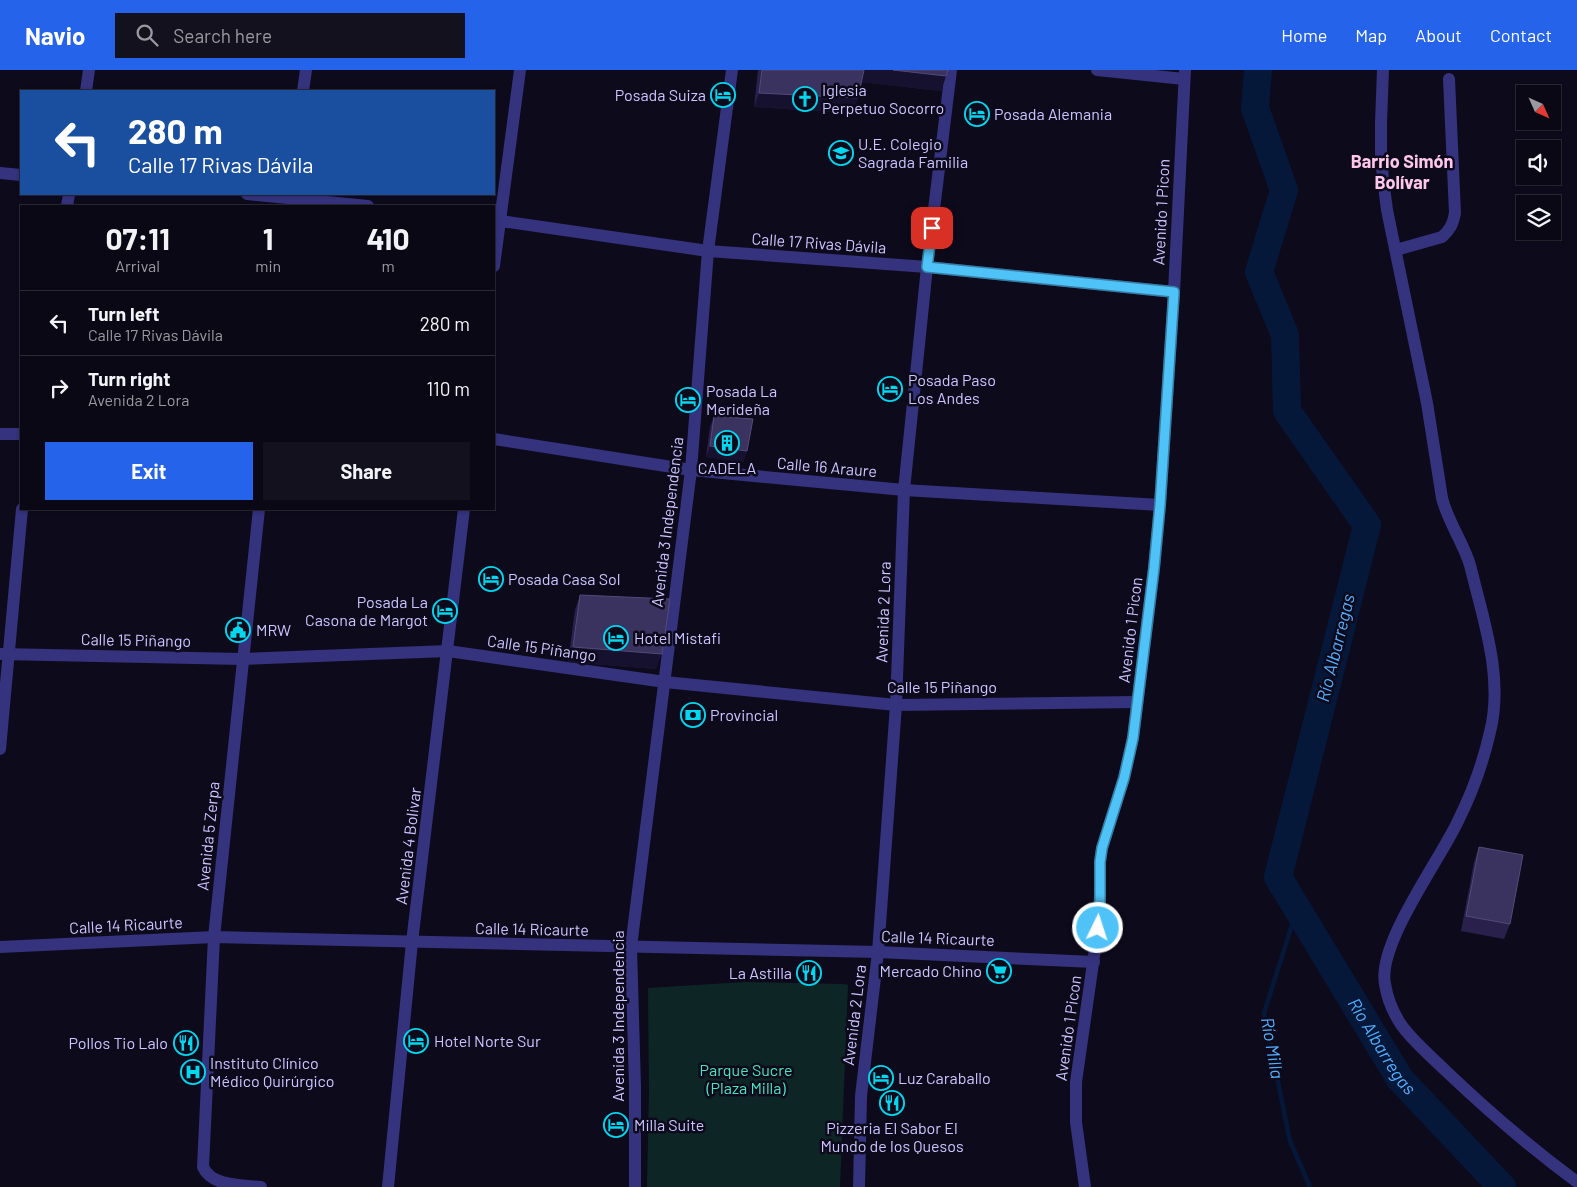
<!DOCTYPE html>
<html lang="en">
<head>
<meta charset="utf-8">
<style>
  :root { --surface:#0a0815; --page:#13111e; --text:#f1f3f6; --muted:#999aa0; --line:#2a2934; --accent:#2563eb }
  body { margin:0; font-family:Barlow,sans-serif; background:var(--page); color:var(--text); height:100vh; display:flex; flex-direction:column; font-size:19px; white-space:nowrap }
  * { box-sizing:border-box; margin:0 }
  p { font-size:16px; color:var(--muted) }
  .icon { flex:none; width:28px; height:28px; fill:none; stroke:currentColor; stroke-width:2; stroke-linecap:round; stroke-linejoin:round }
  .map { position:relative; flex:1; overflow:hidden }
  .side { position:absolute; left:20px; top:135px; width:475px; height:305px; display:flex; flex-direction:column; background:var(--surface); border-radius:0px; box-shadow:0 1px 4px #0004,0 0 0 1px var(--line) }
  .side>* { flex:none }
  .top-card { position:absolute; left:20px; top:20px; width:475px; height:105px; border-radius:0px; box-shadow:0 1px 4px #0004,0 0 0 1px var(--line); background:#1a4fa0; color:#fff; overflow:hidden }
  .needle { width:32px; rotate:135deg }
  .buttons { position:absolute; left:1516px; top:15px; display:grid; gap:10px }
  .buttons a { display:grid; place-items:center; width:45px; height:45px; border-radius:0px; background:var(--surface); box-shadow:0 1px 4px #0004,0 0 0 1px var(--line); font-size:25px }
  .pin { position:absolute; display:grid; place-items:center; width:42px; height:42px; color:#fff; margin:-21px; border-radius:10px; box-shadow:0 2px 8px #0006 }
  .me { position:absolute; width:55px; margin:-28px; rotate:4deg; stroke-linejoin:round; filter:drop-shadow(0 0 4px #0008) }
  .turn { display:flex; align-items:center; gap:18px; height:105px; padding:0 25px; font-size:22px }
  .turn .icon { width:65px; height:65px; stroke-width:2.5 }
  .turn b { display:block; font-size:35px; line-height:42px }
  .eta { display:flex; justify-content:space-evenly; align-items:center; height:85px; text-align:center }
  .eta b { font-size:30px; font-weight:700; line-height:35px }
  .cta { display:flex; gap:10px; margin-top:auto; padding:10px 25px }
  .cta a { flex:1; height:58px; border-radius:0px; background:var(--accent); color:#fff; font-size:20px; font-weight:700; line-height:58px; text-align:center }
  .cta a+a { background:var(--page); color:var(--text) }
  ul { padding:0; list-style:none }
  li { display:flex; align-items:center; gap:15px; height:65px; padding:0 25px; border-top:1px solid var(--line) }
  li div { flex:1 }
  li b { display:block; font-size:19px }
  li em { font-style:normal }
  header { display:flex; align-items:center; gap:30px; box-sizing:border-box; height:70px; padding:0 25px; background:var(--accent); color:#fff }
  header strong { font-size:24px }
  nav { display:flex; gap:28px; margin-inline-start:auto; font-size:18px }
  .search { width:350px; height:45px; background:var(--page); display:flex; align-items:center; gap:12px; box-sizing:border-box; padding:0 18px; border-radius:0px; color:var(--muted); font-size:19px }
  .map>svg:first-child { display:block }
  .green { fill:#0d2625 }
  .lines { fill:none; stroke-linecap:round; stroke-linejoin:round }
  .stream { stroke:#061839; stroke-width:4.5 }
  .river { stroke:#061839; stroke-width:28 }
  .street { stroke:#35327e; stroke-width:12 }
  .wall { fill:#29214c }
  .shaded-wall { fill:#171130 }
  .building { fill:#3b335f; stroke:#524a78 }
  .route-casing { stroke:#337fa1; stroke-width:12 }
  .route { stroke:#4fc3f7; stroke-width:9 }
  .labels { text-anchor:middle; stroke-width:5; stroke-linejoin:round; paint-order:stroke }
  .poi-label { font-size:16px; fill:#ccc5ff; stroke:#0d0a1c; text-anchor:start }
  .street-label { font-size:16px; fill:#ccc5ff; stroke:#0d0a1c }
  .park-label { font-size:16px; fill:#4be5bf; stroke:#0d0a1c }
  .neighbourhood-label { font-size:18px; font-weight:bold; fill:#ffc7eb; stroke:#0d0a1c }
  .water-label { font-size:18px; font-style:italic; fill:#53afff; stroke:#0d0a1c }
</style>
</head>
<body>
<header>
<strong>Navio</strong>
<div class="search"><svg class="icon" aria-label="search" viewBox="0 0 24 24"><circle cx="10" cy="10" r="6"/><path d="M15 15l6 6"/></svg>Search here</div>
<nav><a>Home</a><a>Map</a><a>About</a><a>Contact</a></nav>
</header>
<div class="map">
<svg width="1577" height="1117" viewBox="0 0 1577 1117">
  <rect width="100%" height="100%" fill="#0d0a1c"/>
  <path class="green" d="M745 912 843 914 848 915 840 1117H647L649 1021 648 918Z"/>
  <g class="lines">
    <path class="stream" d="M1297 839 1264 943 1290 1071 1310 1117"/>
    <path class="river" id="s1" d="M1258 0 1255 38 1284 120 1259 202 1285 265 1287 341 1367 455 1278 807 1400 1009 1502 1117"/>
    <g class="street">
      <path d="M1097 0 1184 9"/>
      <path d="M1383 0 1381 53V83L1383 109 1387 140 1427 333 1442 428C1448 452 1463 472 1470 495 1483 549 1504 607 1490 662 1483 693 1472 723 1458 751 1440 790 1377 874 1385 914 1387 927 1393 942 1400 953 1411 970 1433 988 1447 1002 1488 1041 1531 1078 1577 1112"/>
      <path d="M86 21 89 0"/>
      <path d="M303 21 306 0"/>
      <path d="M0 103 21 105"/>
      <path d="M247 124 368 136"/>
      <path d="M67 136 69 124"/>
      <path d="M494 150 708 181 927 197 1174 222"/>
      <path d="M1396 180 1442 167C1450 160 1453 154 1455 143L1449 9"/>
      <path d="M494 196 520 0"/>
      <path d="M0 364H21"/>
      <path d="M494 369 691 400 904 420 1160 435"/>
      <path d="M259 439 214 867 203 1097C212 1117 243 1115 261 1117"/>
      <path d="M0 584 242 589 448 581 665 612 896 635 1137 632"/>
      <path d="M0 679 22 439"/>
      <path d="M0 877 214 867 878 882 1094 892"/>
      <path d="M388 1117 412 872 464 439"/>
      <path d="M635 1117V1017L631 877 691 400 708 181 732 0"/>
      <path d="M859 1117 861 1026 878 882 896 635 904 420 927 197 951 0"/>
      <path d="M1085 1117 1076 1052V1012L1098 858 1100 825V792L1102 778 1124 708 1133 668 1154 499 1160 435 1174 222 1185 0"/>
    </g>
  </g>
  <g class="wall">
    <path d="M758 0H948L941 21 861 12 858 28 852 43 754 37Z"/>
    <path d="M714 346 747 381 743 392 706 387 710 357Z"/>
    <path d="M580 525 656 599 568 592 575 540Z"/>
    <path d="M1479 777 1510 854 1504 869 1461 861 1474 792Z"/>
  </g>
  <g class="shaded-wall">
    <path d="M863 0H893L946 6 941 21 859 12Z"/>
    <path d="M759 23 858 28 852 43 754 37Z"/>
    <path d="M710 376 747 381 743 392 706 387Z"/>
    <path d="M573 577 662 584 656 599 568 592Z"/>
  </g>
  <g class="building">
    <path d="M762 0H864L858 28 759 23Z"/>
    <path d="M893 0H948L946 6Z"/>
    <path d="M714 346 753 349 747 381 710 376Z"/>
    <path d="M580 525 670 529 662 584 573 577Z"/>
    <path d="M1479 777 1523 785 1510 854 1466 846Z"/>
  </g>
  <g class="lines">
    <defs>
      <path id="route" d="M932 158 927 197 1174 222 1160 435 1154 498 1133 668 1124 708 1102 778 1100 792V844L1098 858"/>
    </defs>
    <use href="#route" class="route-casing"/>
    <use href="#route" class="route"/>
  </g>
  <defs>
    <symbol id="hotel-ring" viewBox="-11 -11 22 22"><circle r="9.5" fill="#0d0a1c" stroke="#00d8f0" stroke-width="1.5"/><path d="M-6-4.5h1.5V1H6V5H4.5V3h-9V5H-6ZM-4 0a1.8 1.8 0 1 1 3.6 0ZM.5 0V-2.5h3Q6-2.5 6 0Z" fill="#00d8f0"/></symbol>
    <symbol id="church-ring" viewBox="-11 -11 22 22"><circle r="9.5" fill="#0d0a1c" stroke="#00d8f0" stroke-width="1.5"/><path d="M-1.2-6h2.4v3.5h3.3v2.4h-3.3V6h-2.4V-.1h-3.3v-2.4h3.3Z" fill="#00d8f0"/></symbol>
    <symbol id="school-ring" viewBox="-11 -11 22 22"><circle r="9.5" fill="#0d0a1c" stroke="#00d8f0" stroke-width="1.5"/><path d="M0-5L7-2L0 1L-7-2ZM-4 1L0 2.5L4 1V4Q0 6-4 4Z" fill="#00d8f0"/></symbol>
    <symbol id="building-ring" viewBox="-11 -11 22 22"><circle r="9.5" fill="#0d0a1c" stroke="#00d8f0" stroke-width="1.5"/><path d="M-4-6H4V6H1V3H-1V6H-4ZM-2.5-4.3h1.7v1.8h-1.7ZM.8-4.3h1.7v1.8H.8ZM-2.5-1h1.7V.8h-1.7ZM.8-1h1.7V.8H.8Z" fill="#00d8f0"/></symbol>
    <symbol id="civic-ring" viewBox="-11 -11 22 22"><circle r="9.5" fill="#0d0a1c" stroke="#00d8f0" stroke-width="1.5"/><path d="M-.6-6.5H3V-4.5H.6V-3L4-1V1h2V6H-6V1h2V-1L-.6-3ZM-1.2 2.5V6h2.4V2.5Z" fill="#00d8f0"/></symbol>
    <symbol id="bank-ring" viewBox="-11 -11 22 22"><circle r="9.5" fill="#0d0a1c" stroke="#00d8f0" stroke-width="1.5"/><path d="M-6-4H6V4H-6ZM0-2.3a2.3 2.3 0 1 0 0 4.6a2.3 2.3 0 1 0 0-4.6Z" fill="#00d8f0"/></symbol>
    <symbol id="supermarket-ring" viewBox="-11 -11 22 22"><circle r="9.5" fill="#0d0a1c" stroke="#00d8f0" stroke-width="1.5"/><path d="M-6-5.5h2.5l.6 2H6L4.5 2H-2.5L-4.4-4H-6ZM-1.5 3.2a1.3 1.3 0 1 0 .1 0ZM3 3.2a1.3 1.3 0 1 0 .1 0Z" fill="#00d8f0"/></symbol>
    <symbol id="restaurant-ring" viewBox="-11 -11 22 22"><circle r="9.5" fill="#0d0a1c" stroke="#00d8f0" stroke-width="1.5"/><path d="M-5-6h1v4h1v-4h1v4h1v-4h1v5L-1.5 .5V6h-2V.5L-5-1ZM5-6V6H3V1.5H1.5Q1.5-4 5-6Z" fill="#00d8f0"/></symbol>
    <symbol id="hospital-ring" viewBox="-11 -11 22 22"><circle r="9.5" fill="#0d0a1c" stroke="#00d8f0" stroke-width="1.5"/><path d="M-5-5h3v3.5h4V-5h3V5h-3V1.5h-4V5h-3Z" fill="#00d8f0"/></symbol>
  </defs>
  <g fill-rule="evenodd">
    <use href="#hotel-ring" x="709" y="11" width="28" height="28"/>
    <use href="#church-ring" x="791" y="15" width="28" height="28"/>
    <use href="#hotel-ring" x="963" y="30" width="28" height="28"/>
    <use href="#school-ring" x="827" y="69" width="28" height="28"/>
    <use href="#hotel-ring" x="876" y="305" width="28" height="28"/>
    <use href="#hotel-ring" x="674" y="316" width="28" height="28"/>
    <use href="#building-ring" x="713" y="359" width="28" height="28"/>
    <use href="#hotel-ring" x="477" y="495" width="28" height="28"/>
    <use href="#hotel-ring" x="431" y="527" width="28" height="28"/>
    <use href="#civic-ring" x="224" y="546" width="28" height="28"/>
    <use href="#hotel-ring" x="602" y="554" width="28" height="28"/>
    <use href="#bank-ring" x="679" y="631" width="28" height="28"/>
    <use href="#supermarket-ring" x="985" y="887" width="28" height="28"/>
    <use href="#restaurant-ring" x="795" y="889" width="28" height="28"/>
    <use href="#hotel-ring" x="402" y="957" width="28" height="28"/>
    <use href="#restaurant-ring" x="172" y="959" width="28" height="28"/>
    <use href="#hospital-ring" x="179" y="988" width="28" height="28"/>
    <use href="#hotel-ring" x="867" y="994" width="28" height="28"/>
    <use href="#restaurant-ring" x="878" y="1019" width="28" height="28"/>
    <use href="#hotel-ring" x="602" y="1041" width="28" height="28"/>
  </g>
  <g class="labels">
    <g class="poi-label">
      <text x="822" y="26">Iglesia<tspan x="822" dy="18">Perpetuo Socorro</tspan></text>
      <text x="706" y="31" text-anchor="end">Posada Suiza</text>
      <text x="994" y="50">Posada Alemania</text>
      <text x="858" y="80">U.E. Colegio<tspan x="858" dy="18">Sagrada Familia</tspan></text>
      <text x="908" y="316">Posada Paso<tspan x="908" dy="18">Los Andes</tspan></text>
      <text x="706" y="327">Posada La<tspan x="706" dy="18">Merideña</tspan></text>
      <text x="727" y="404" text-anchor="middle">CADELA</text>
      <text x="508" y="515">Posada Casa Sol</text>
      <text x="428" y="538" text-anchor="end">Posada La<tspan x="428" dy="18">Casona de Margot</tspan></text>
      <text x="256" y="566">MRW</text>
      <text x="634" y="574">Hotel Mistafi</text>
      <text x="710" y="651">Provincial</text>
      <text x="982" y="907" text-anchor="end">Mercado Chino</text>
      <text x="792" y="909" text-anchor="end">La Astilla</text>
      <text x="434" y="977">Hotel Norte Sur</text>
      <text x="168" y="979" text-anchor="end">Pollos Tio Lalo</text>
      <text x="210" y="999">Instituto Clínico<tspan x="210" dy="18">Médico Quirúrgico</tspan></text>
      <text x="898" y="1014">Luz Caraballo</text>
      <text x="634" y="1061">Milla Suite</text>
      <text x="892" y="1064" text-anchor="middle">Pizzeria El Sabor El<tspan x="892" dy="18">Mundo de los Quesos</tspan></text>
    </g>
    <g class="street-label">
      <text transform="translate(1161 142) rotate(-87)" y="6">Avenido 1 Picon</text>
      <text transform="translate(819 173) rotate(4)" y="6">Calle 17 Rivas Dávila</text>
      <text transform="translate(827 397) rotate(5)" y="6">Calle 16 Araure</text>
      <text transform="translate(667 452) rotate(-83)" y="6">Avenida 3 Independencia</text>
      <text transform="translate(883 542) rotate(-88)" y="6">Avenida 2 Lora</text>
      <text transform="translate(1130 560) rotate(-83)" y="6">Avenido 1 Picon</text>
      <text transform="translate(136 570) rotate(1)" y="6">Calle 15 Piñango</text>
      <text transform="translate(542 578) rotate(8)" y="6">Calle 15 Piñango</text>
      <text x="942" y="623">Calle 15 Piñango</text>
      <text transform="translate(208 766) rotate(-84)" y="6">Avenida 5 Zerpa</text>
      <text transform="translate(408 776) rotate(-83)" y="6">Avenida 4 Bolivar</text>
      <text transform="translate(126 855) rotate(-3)" y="6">Calle 14 Ricaurte</text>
      <text transform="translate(532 859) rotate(1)" y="6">Calle 14 Ricaurte</text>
      <text transform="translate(938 868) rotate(2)" y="6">Calle 14 Ricaurte</text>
      <text transform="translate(854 945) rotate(-83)" y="6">Avenida 2 Lora</text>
      <text transform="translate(618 946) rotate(-90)" y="6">Avenida 3 Independencia</text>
      <text transform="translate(1068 958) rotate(-82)" y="6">Avenido 1 Picon</text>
    </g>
    <g class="park-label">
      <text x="746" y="1006">Parque Sucre<tspan x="746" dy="18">(Plaza Milla)</tspan></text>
    </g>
    <g class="neighbourhood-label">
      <text x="1402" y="98">Barrio Simón<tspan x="1402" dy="21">Bolívar</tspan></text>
    </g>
    <g class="water-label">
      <text transform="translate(1336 578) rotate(-76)" y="6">Río Albarregas</text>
      <text dy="6" stroke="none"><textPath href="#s1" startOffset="1056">Río Albarregas</textPath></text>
      <text transform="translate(1272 978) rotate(80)" y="6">Río Milla</text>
    </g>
  </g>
</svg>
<div class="buttons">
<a><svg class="needle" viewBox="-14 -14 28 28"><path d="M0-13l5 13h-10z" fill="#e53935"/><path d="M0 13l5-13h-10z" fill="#999aa0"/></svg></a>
<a><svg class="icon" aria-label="sound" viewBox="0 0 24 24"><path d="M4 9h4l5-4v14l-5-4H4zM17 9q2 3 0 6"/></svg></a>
<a><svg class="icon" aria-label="layers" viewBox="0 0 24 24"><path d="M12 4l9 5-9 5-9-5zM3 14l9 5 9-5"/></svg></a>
</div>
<div class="pin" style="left:932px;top:158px;background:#d93025"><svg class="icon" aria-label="arrive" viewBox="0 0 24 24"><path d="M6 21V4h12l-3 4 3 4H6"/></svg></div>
<svg class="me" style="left:1098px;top:858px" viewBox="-20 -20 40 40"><circle r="17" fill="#4fc3f7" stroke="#fff" stroke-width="3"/><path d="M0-11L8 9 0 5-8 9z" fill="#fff"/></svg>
<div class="top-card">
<div class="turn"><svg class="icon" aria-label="left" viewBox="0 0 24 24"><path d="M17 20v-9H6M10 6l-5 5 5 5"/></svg><div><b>280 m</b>Calle 17 Rivas Dávila</div></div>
</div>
<section class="side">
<div class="eta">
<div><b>07:11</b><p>Arrival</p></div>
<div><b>1</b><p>min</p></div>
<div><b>410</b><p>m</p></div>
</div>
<ul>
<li><svg class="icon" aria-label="left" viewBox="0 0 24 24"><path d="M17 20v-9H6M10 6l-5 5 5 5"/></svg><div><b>Turn left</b><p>Calle 17 Rivas Dávila</p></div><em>280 m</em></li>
<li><svg class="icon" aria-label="right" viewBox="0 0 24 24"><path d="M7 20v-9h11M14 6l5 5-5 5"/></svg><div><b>Turn right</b><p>Avenida 2 Lora</p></div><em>110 m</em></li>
</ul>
<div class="cta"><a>Exit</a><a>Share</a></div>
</section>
</div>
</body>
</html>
